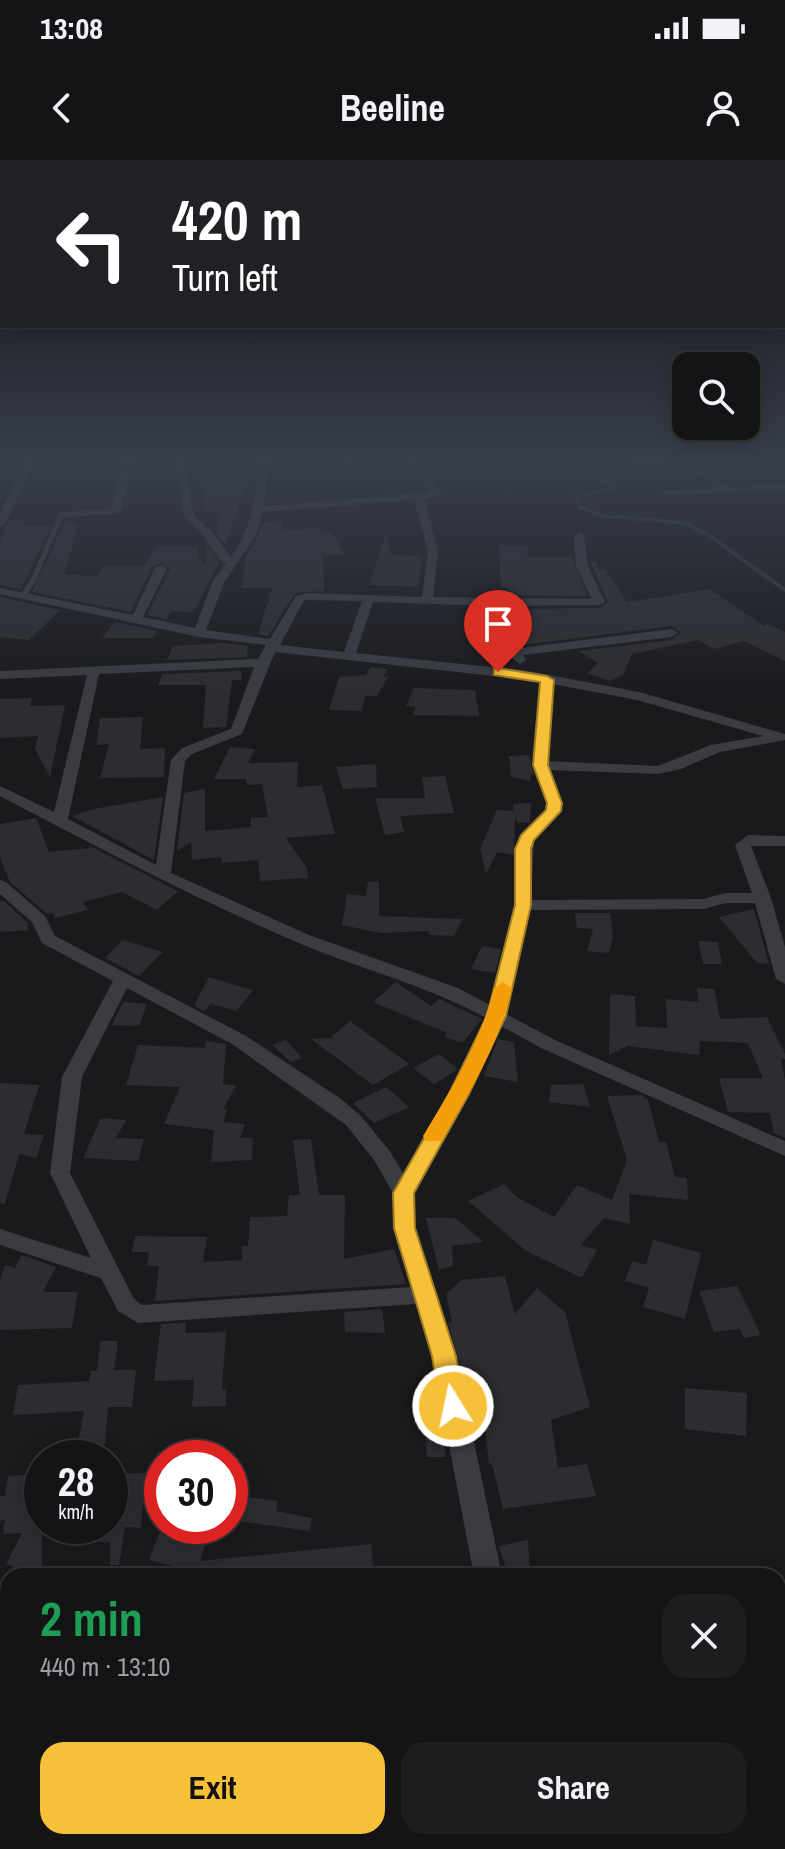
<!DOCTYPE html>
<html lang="en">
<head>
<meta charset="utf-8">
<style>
  :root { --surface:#141416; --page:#1d1d1f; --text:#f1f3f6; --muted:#9d9ea1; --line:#333335; --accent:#f6c039 }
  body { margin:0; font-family:"Archivo Narrow",sans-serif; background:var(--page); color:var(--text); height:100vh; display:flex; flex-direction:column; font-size:30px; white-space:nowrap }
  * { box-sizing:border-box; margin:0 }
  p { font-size:26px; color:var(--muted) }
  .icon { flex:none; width:44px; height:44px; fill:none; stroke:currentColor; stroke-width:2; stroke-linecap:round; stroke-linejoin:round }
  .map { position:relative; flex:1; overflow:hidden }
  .drawer { position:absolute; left:0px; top:1408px; width:786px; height:282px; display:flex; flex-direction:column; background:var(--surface); border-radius:24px 24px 0 0; box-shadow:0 4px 20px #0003,0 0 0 2px var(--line) }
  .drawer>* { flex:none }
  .top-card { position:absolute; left:0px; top:0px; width:786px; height:168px; box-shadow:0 4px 20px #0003,0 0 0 2px var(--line); background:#202124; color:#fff; overflow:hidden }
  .buttons { position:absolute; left:672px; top:192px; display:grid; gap:16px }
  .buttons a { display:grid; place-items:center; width:88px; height:88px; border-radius:16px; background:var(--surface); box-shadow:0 4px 20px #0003,0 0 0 2px var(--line); font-size:40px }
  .speed { position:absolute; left:24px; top:1280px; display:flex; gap:16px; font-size:40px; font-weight:700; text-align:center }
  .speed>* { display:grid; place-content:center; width:104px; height:104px; border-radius:50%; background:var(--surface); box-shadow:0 4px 20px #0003,0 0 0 2px var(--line); line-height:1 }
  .speed small { font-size:20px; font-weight:400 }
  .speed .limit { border:12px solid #d22; background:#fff; color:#111 }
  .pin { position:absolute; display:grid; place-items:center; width:68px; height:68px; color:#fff; margin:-82px -34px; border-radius:50% 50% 50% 0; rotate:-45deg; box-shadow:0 0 8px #0007 }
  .pin .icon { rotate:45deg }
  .me { position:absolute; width:88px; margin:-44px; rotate:350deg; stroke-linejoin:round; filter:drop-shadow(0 0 6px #0008) }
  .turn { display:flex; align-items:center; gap:28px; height:168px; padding:0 40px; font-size:36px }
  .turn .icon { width:104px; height:104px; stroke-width:2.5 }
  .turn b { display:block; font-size:56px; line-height:68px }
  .round { display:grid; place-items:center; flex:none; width:84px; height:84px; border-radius:24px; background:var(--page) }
  .headline { display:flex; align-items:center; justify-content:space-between; height:136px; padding:0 40px }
  h1 { font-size:48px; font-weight:800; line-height:60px; color:#1e9e55 }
  .action { display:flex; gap:16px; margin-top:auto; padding:16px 40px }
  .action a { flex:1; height:92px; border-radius:24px; background:var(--accent); color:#111; font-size:32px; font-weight:800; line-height:92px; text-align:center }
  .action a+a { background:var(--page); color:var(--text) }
  .status { display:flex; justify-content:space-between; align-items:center; height:56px; padding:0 40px; background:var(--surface); direction:ltr }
  .status svg { height:22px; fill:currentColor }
  header { display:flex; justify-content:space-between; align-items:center; height:104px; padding:0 40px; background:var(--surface); font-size:36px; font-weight:800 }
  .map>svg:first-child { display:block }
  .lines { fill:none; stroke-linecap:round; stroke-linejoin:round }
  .stream { stroke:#2f3841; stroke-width:4 }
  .building { fill:#2d2d31 }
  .lane { stroke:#3b3c42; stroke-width:5 }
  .street { fill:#3b3c42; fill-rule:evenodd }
  .route { fill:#f6c039; stroke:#a07d25; stroke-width:2 }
  .slow { fill:#f59e0b }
</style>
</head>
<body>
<div class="status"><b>13:08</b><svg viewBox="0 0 49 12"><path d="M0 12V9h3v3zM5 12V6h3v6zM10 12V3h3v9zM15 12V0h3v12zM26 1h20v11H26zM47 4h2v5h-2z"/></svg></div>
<header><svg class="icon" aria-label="back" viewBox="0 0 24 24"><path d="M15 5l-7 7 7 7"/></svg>Beeline<svg class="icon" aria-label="person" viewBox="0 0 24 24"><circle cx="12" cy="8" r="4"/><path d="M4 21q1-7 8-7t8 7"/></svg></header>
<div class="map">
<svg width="785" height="1689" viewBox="0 0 785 1689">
  <rect width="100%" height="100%" fill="#1a1a1d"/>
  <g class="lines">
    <path class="stream" d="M581 301 589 312 613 328 577 337 580 347 604 356 685 363 707 374 785 430"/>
  </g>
  <g class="building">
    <path d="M736 301 738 312 718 316 697 305Z"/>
    <path d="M222 312 226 318 250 316 225 385 217 374 221 352 204 353 202 313Z"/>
    <path d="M26 360 24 366H51L21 429 0 425V384L7 365 10 361Z"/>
    <path d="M281 361 283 371 314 368 333 374 345 394 323 395 324 431 295 433 268 476 258 474 272 428H241L247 394 257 379 263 362Z"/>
    <path d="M64 363H79L64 414 98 417 104 406H144L157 385 196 386 202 405 207 404V386L219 402 194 452 172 451 166 459 147 455 170 409 162 402 152 407 131 452 32 432Z"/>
    <path d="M386 373 390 394 423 397 418 427 369 425Z"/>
    <path d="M499 385 528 386 527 397H572L587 436 508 435V428H501Z"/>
    <path d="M590 401 597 402 598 409H605L627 442 710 429 764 466 769 464 785 472V501L744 481 714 489 698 480 632 494 623 515 610 521 587 513 598 503 579 491 672 480 681 472 672 466 522 485 510 449 599 448 608 443Z"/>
    <path d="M0 437 60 450 29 480 0 477Z"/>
    <path d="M115 462 157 471 152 478H102Z"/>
    <path d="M223 483 248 486 247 497 167 500 173 486Z"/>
    <path d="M371 507 388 509 383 517H388L377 536H366L361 551 329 550 339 517 366 515Z"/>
    <path d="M241 511 242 520H232L226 567 203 568 206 525H158L162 514Z"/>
    <path d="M414 528 475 530 479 556 413 555 416 547 406 546Z"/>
    <path d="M32 538 30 546 65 545 50 617 35 589 38 576 0 578V539Z"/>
    <path d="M143 557 140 589 165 588 164 617 100 618 109 584 96 585 100 558Z"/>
    <path d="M230 587 255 589 248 603 298 602 297 627 322 625 335 674 286 678 307 708 308 718 260 721 258 700 222 703 221 697 192 700 191 682 177 691 184 633 205 629V671L251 667V658L268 657 262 624 247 625 246 619H214Z"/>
    <path d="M529 595 534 616 530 615 531 621 511 617 509 596Z"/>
    <path d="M376 604 377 627 343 629 336 607Z"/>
    <path d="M445 616 454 653 400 656 404 672 385 675 375 638H425L422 617Z"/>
    <path d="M163 637 154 700 72 656 93 649Z"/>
    <path d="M531 643 530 663 517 662 515 656 514 695 497 692 486 714 480 689 497 650 514 651 513 644Z"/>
    <path d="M36 658 49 692 90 688 88 685 178 731 157 750 122 732 83 742 88 750 55 758 53 753 47 754 10 722 0 698V664Z"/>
    <path d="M368 722H379V756L463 759 454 776 429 775V771L381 773 342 765 347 734 366 736Z"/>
    <path d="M4 741 28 763V770L0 772V742Z"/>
    <path d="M754 749 769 804 757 803 719 757Z"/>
    <path d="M575 753H610L613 777 609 793 587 791 593 769 577 768Z"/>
    <path d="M123 780 163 792 139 816 105 798Z"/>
    <path d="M698 781 718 782 722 804H703Z"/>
    <path d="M482 786 501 789 495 813 471 809Z"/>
    <path d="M209 817 228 823 253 830 236 851 211 844 204 851 194 846Z"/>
    <path d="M396 822 431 846 439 839 482 859 463 882H458L444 876 447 873 373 842Z"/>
    <path d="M697 828 714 829 720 859 767 857 785 894V899H781L785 920V978L774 973 770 953 728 952 719 918H763L748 883 700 881 699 895 628 886 609 895 610 834 635 836 636 866 667 868 666 839 699 842Z"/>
    <path d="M123 842 147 844 139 866 112 865Z"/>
    <path d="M350 861 409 904 373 925 311 879 335 878 331 877Z"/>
    <path d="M498 879 514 882 518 922 484 916Z"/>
    <path d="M286 880 302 898 291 902 272 885Z"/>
    <path d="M206 881 226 884 223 924 236 926 223 949H227L223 962 245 964 240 978H253L252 1000 211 1002 214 970 164 964 180 927 126 925 138 885 205 888Z"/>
    <path d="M439 894 458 909 434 924 413 908Z"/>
    <path d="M0 923 39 925 24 974 44 975 36 998 19 994 5 1044 0 1043Z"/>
    <path d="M583 924 590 947 549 942 551 925Z"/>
    <path d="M386 927 409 947 374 963 353 943Z"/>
    <path d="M641 935 648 939 659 982H666L675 1017 687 1018 688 1040 629 1034 630 1064 604 1058 581 1085 597 1090 582 1118 526 1091 468 1041 504 1024 518 1038 554 1057 577 1025 612 1040 627 1000 607 936Z"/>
    <path d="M101 958 126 960 116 978 144 979 138 1001 83 998Z"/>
    <path d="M311 979 319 1035H345L344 1099 394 1089 406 1124 155 1141 159 1106H147L149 1092H132L135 1076 207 1077 203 1102 242 1100V1086H248L250 1057 287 1056 289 1035H300L293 980Z"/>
    <path d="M426 1058H455L484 1082 452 1086 453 1106 439 1110Z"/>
    <path d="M653 1080 701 1093 685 1159 643 1147 649 1128 625 1121 632 1101 646 1105Z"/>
    <path d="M22 1095 56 1107 43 1132H78L72 1168 0 1170V1120L5 1105 15 1108Z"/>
    <path d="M505 1116 515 1154 537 1128 565 1152 590 1247 551 1260 558 1308 587 1304 596 1336 503 1349 492 1304H489L484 1261 472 1211 461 1208 448 1163 452 1162 446 1134 461 1120Z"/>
    <path d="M737 1126 761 1175 744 1178 740 1169 714 1172 699 1131Z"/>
    <path d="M382 1149 385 1173 345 1172 344 1152Z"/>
    <path d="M186 1163 185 1173 226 1172 222 1229H226V1246L192 1247 194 1220 154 1221 161 1164Z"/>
    <path d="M100 1181H118L114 1210H136L132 1247H108L105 1282 98 1298H75L84 1251 13 1255 18 1225 89 1221 91 1211H97Z"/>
    <path d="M685 1228 747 1233 746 1276 685 1269Z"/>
    <path d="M438 1243 446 1297H427L423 1244Z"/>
    <path d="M162 1312V1328H144L141 1368 125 1367 119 1405H110V1382H92L95 1366H110V1314Z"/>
    <path d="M42 1314V1416H9L13 1406 6 1404 22 1373 3 1374 5 1360 0 1361V1336H5L8 1316Z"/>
    <path d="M230 1335 278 1341 276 1351 312 1358 310 1371 230 1360Z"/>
    <path d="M162 1366 211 1368 200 1401 371 1384 374 1413 346 1416H287V1413L218 1416 149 1400Z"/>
    <path d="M528 1380 530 1416H508L499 1386Z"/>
  </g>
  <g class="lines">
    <path class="lane" d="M24 434 34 419 61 355 115 351"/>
    <g class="street">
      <path d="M26 301H36L5 363 0 366V353Z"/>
      <path d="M124 301H134L120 351 115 354 110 351Z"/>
      <path d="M175 301H184L194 356 212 372 231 397C254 364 254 339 260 301H269L264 346 430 332 405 301H415L442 334 424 339 438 391 433 437 592 439 576 406 574 375 579 372 584 375 588 406 605 442 599 445 506 446 511 472 520 488 672 469 678 473 672 477 523 495 526 500 520 504C503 494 498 465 494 446L373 442 356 493 528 511 639 532 785 574V580L720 592 681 609 658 614 549 610C566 653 566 647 534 680L531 740 703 739 726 733H752L735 685 748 675 785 676V686H751L771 738 785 787V824L776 819 755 743H726L703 749 530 750 506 854 555 880 785 981V996L541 888 501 866 469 934 415 1033V1068L456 1196 502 1416H474L432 1196 416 1144 138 1163 118 1151 101 1118 0 1085V1069L91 1098 50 1013 62 917 113 821 42 783 32 762 0 734V720L6 722 45 756 55 776 246 876 341 939 360 955 389 990 404 1015 449 934 486 858C425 824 358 809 294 781 194 738 97 687 0 636V626L54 652 87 515 0 519V511L258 499 266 485 199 477 0 434V428L133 455 155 408 161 405 167 408 143 457 195 468 213 421 226 403 219 399 204 376 184 357ZM414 340 428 391 422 437 309 433 296 436 270 479 206 470 225 421 255 377 263 352ZM304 440 362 441 344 492 280 485ZM275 492 540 521 533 605 548 643 547 650 518 679 515 745 490 845 458 828 309 775 171 713 185 601 192 594 242 574ZM254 507 231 569 182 588 171 600 156 705 68 659 99 514ZM553 524 637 540 763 576 711 585 658 606 547 601ZM127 828 232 884 346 965 374 1000 393 1033V1068L411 1127 142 1145 134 1139 70 1013 82 917Z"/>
      <path d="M344 301H353L354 302 349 305Z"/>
      <path d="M648 301H691L689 304 732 327 785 324V330L668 336 663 333 665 331 719 327 677 304 613 309 608 306Z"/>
      <path d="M778 1430 785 1432V1458L778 1456Z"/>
      <path d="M516 1682H548L550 1689H518Z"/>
    </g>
  </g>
  <linearGradient id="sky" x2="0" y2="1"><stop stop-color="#0e0e10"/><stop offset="0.56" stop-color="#383e4c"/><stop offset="1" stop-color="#383e4c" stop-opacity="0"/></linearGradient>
  <rect width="785" height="537" fill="url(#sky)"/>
  <path class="route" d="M498 508 547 516 554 520 548 605 562 643 561 651 534 680 531 689V745L506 856 469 934 414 1033 415 1068 456 1196 465 1246 462 1253 453 1256 444 1253 440 1246 432 1196 394 1068 393 1033 449 934 487 856 515 745V689L521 675 546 650 547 643 533 605 540 522 494 515V509Z"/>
  <path class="slow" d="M503 822 512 828C500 883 469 933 441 981H426L423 976C451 930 481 881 494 828Z"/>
</svg>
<div class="buttons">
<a><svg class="icon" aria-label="search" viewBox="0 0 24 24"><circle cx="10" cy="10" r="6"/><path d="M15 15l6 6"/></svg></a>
</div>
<div class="speed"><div>28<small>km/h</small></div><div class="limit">30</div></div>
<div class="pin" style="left:498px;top:512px;background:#d93025"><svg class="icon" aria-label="arrive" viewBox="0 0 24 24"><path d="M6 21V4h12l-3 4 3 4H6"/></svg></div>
<svg class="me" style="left:453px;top:1246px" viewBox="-20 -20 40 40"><circle r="17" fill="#f6c039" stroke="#fff" stroke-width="3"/><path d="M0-11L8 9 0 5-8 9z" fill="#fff"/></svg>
<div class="top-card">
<div class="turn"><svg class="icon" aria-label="left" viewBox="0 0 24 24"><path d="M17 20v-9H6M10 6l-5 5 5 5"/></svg><div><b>420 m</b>Turn left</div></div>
</div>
<section class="drawer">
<div class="headline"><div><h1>2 min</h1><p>440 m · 13:10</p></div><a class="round"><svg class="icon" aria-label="close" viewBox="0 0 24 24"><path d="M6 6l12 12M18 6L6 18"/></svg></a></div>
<div class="action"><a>Exit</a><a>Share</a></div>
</section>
</div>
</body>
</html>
